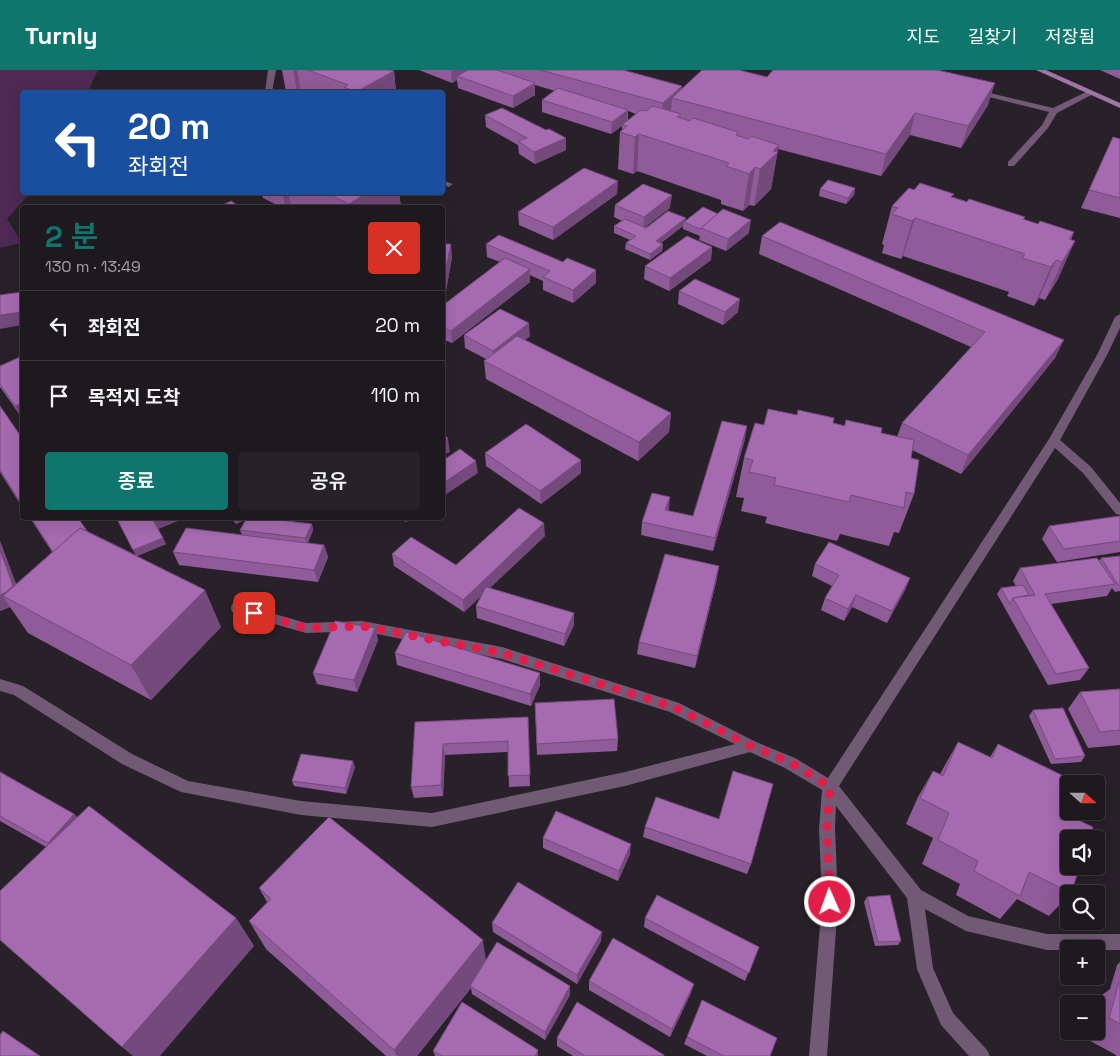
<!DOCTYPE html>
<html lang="ko">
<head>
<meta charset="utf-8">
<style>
  :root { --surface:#1e191f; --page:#262228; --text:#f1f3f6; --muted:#a1a0a4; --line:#3c383d; --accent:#0f766e }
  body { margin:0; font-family:"Space Grotesk","Noto Sans KR",sans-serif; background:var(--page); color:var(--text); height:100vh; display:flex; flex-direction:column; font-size:19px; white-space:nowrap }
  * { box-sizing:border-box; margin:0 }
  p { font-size:16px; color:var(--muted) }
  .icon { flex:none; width:28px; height:28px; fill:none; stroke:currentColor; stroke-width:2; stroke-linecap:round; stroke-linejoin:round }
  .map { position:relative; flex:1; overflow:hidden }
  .sheet { position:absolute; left:20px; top:135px; width:425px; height:315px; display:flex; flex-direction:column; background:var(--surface); border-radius:5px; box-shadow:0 5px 20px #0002,0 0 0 1px var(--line) }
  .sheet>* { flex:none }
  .hud { position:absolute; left:20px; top:20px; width:425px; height:105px; border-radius:5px; box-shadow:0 5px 20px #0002,0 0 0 1px var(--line); background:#1a4fa0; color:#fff; overflow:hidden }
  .needle { width:32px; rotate:111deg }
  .controls { position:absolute; left:1060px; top:705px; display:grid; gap:10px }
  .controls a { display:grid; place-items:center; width:45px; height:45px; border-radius:5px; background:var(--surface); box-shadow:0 5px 20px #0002,0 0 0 1px var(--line); font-size:25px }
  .pin { position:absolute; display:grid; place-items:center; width:42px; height:42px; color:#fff; margin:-21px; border-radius:10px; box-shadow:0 2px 8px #0006 }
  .me { position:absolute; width:55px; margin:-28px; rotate:358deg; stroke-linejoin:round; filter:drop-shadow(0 0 4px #0008) }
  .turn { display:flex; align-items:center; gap:18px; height:105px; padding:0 25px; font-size:22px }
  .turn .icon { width:65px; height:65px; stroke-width:2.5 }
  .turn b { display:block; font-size:35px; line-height:42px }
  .round { display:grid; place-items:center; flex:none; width:52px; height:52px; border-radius:5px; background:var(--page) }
  .head { display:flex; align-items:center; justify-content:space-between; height:85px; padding:0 25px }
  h1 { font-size:30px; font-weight:600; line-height:38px; color:var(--accent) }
  .cta { display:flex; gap:10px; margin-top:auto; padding:10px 25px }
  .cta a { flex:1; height:58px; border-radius:5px; background:var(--accent); color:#fff; font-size:20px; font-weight:600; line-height:58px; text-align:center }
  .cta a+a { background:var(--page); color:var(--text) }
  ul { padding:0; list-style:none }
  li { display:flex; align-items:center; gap:15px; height:70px; padding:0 25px; border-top:1px solid var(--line) }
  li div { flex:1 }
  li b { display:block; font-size:19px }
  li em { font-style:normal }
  header { display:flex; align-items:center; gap:30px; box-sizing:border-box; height:70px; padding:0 25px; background:var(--accent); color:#fff }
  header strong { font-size:24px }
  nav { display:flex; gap:28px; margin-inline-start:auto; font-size:18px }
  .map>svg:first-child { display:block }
  .green { fill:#4e2a54 }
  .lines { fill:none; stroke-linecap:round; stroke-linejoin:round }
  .lane { fill:#725976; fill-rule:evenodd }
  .street { fill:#725976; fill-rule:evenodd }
  .secondary { fill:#9f76a5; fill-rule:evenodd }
  .wall { fill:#8f5b98; fill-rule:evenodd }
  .shaded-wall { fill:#744a7c }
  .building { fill:#a66ab1; stroke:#744a7c }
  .route { stroke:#e11d48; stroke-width:9; stroke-dasharray:0 16.2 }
</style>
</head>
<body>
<header>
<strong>Turnly</strong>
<nav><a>지도</a><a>길찾기</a><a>저장됨</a></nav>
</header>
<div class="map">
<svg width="1120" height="986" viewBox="0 0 1120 986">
  <rect width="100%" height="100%" fill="#282129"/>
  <path class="green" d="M0 0H98L88 22H22V122L30 123 7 149 22 173 0 178Z"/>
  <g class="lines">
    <g class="lane">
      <path d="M973 19 1053 38 1088 21 1095 23 1057 43 1048 58 1014 96H1008V92L1042 55 1049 42 973 23Z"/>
      <path d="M237 533 306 553 362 551 502 577 679 633 756 672 758 676 756 680 751 682 670 642 502 589 362 561 306 563 232 542 231 538 232 534Z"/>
    </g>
    <g class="street">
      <path d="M268 0H276L272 22H265Z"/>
      <path d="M442 110 453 114 449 117 442 115Z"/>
      <path d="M1120 244V258L1107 285 1060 370 1091 397 1120 433V445L1116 444 1083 403 1055 378 839 716 921 820 968 846 1047 864H1120V880H1047L966 861 925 839 933 898 953 943 987 980 990 986H969L941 955 917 899 907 828 836 736 835 758 838 832 827 986H809L822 832 819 758 822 720 785 698 750 682 625 716 432 757 301 745 181 722 122 694 14 625 0 621V609L23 616 132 684 188 711 301 731 432 743 625 702 751 670 795 688 828 708 1049 369 1097 285 1115 247Z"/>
    </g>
    <path class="secondary" d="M1036 0H1046L1120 33V38Z"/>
  </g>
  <g class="wall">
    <path d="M282 0H390L394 1 396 22H286Z"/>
    <path d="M419 0H623L682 20 767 7 988 35 961 78 910 65 881 106 778 79 771 119 754 136 749 135 743 141 721 134V130L637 101 633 104 618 99 620 62 622 60V56L611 64 542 42V30L555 21 535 15V25L513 38 458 18 457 10 452 13ZM628 41 636 44 628 51Z"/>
    <path d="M1100 0H1120V9Z"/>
    <path d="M485 45 566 80 535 94 519 84 518 75 486 57Z"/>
    <path d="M1120 69V148L1081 138 1089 120Z"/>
    <path d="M855 118 854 125 846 134 819 126 820 119Z"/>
    <path d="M914 120 953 127 1038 154 1074 162 1071 170 1058 209 1045 230 1039 228 1034 236 1007 226 1009 222 903 186 901 189 882 183 884 175 882 174 892 136Z"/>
    <path d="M261 122H399L401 138H294L291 136 288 138H283L263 128Z"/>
    <path d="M617 124 553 170 519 155 518 142Z"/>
    <path d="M615 135 670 138 645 157 685 151 749 163 726 181 699 170 700 166 683 159V156L661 173 663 174 662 181 650 190 625 179 626 173 630 170 614 163V156L622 151 614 147Z"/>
    <path d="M762 166 1055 288 961 404 912 380 911 388 914 424 899 463 894 462 889 476 840 464 837 471 765 453 767 447 741 441 744 428 736 427 744 388 764 355 833 353 844 356 846 350 881 363 897 367 902 353 971 277 759 184Z"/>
    <path d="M442 174 452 187 446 221H442Z"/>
    <path d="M486 174 596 200V213L573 233 543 220V211L530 205V212L452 273 442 269V236L500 192 487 187Z"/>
    <path d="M712 177 711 190 669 221 644 209 645 196Z"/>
    <path d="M679 221 738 242 723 255 678 234Z"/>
    <path d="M464 265 530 266 525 270 671 343 669 362 638 391 486 309 484 291 486 289 465 278Z"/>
    <path d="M0 296 22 348 0 317Z"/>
    <path d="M0 336 22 368V437L0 402Z"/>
    <path d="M745 369 713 481 641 465 642 452 669 439 668 441 693 446Z"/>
    <path d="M485 383 581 390V403L541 434 486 396Z"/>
    <path d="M1120 446V482L1057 492 1042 469 1049 456Z"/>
    <path d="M30 448H78L87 461 136 485 117 449 120 448H185L158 459 166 474 137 486 221 557 151 630 28 563 10 537 0 541V471L16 514 52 482Z"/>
    <path d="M231 448H260L312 454 313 460 308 473 324 475 328 487 318 512 179 495 173 482 242 465 240 460 246 449 236 454Z"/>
    <path d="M400 448H413L406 452Z"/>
    <path d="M545 466 490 518 574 543V555L564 576 477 548 476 536 482 525 464 542 394 496 392 484 456 495Z"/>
    <path d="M1120 486V521L1115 522 1112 518 1107 526 1051 534 1089 598 1080 610 1048 615 997 524 1001 518 1016 516 1013 511 1020 498 1099 491 1101 488Z"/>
    <path d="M815 494 910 508 905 520 887 553 852 537 844 551 821 540 825 528 832 516 812 506Z"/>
    <path d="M717 508 695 598 637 584 639 572Z"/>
    <path d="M375 558 378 570 357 622 317 614 313 603Z"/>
    <path d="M395 583 540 615 531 636 397 595Z"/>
    <path d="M1120 619V675L1088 678 1068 639 1080 622Z"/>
    <path d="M535 633 618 669 617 681 537 685Z"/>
    <path d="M1033 640 1085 686 1081 692 1051 694 1029 646Z"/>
    <path d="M528 647 530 716 509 717 508 682 445 685 443 726 414 728 411 717 415 652Z"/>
    <path d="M958 672 990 687 998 674 1074 748 1071 823 1069 824V825L1049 846 1017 829 1000 849 956 825 960 814 922 794 933 768 906 754 918 727 933 701 940 704Z"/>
    <path d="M355 697 346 724 294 716 292 711Z"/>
    <path d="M0 702 74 744 77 747 236 848 254 876 46 777 0 751Z"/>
    <path d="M645 757 751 794 747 804 643 767Z"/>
    <path d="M543 768 630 784 618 811 543 778Z"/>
    <path d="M259 818 570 916V925L545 970 472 924 471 918 417 986H386L266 879 249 851 267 832Z"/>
    <path d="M867 827 901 871 898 875 875 876 864 832Z"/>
    <path d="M645 848 759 877 745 911 644 857Z"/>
    <path d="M492 853 601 871 577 914 493 862Z"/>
    <path d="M1120 892V986H1116V985L1083 967 1085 961H1096V934H1093V932L1110 919 1117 895Z"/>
    <path d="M589 911 691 923 670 967 589 920Z"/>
    <path d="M687 967 770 986H707L684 974Z"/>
    <path d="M557 968 664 986H573L557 976Z"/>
    <path d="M538 980V986H435L433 981Z"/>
  </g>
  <g class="shaded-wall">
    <path d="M293 0H297L301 22H297Z"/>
    <path d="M453 0H474L457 6V10L452 13 451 1Z"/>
    <path d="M394 1 396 22H356Z"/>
    <path d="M535 13V25L513 38V26Z"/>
    <path d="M995 13 988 35 961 78 968 56Z"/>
    <path d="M682 16 681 30 672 28 671 41 661 50 663 33Z"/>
    <path d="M628 40 627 52 622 55V56L611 64 612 52Z"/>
    <path d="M915 43 910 65 881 106 886 84Z"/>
    <path d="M639 64 637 101 633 104 635 67Z"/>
    <path d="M566 68V80L535 94 534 82Z"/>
    <path d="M779 75 771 119 754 136 760 99 773 81Z"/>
    <path d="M755 97 749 135 743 141 749 104Z"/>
    <path d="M618 111 617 124 553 170V157Z"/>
    <path d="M855 118 854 125 846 134 848 128Z"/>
    <path d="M282 122H288L291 136 288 138H286Z"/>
    <path d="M368 122H399L401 138H350L349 134Z"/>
    <path d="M672 125 670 138 643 159 644 147Z"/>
    <path d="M686 148 685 153 684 152 683 156 655 177 656 171Z"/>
    <path d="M915 148 903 186 901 189 912 151Z"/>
    <path d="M751 150 749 163 726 181 728 169Z"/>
    <path d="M1075 171 1058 209 1045 230 1062 192Z"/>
    <path d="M451 174 452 187 446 221 444 208Z"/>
    <path d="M663 174 662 181 650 190V184Z"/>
    <path d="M712 177 711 190 669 221 670 208Z"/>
    <path d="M1056 190 1039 228 1034 236 1051 197Z"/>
    <path d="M530 199V212L452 273 451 261Z"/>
    <path d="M596 200V213L573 233V220Z"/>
    <path d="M740 229 738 242 723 255 725 242Z"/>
    <path d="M22 242V255L0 259V245Z"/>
    <path d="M529 253 530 266 494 293 493 281Z"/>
    <path d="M1064 270 1055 288 961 404 968 385Z"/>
    <path d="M22 333V348L15 336Z"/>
    <path d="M671 343 669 362 638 391 639 372Z"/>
    <path d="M747 356 745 369 713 481 715 468Z"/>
    <path d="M448 369 450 382 442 385V371Z"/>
    <path d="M581 390V403L541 434 540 421Z"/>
    <path d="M476 391 478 403 442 427V414Z"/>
    <path d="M670 427 669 439 664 453 665 440Z"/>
    <path d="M152 448H185L157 459Z"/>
    <path d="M234 448H249L236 454Z"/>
    <path d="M405 448H413L406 452Z"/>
    <path d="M544 453 545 466 464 542 463 530Z"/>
    <path d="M312 454 313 460 307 474 305 468Z"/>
    <path d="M163 468 166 474 137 486 133 480Z"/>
    <path d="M0 471 22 531 3 526 10 537 0 541Z"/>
    <path d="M324 475 328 487 318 512 314 500Z"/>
    <path d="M719 496 717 508 695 598 697 586Z"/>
    <path d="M910 508 905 520 887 553 892 541Z"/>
    <path d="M205 520 221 557 151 630 131 595Z"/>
    <path d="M856 525 852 537 844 551 848 539Z"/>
    <path d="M574 543V555L564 576 565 564Z"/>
    <path d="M375 558 378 570 357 622 354 610Z"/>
    <path d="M540 603V615L531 636 530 624Z"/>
    <path d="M443 674 445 685 443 726 441 715Z"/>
    <path d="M353 691 355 697 346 724 345 718Z"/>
    <path d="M74 744 83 754 57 784 48 773Z"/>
    <path d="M631 774 630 784 618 811 619 801Z"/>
    <path d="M236 848 254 876 160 986H133L122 977Z"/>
    <path d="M602 862 601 871 577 914V905Z"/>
    <path d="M483 870 487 897 470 916 471 918 417 986H397L394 980Z"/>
    <path d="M694 914 691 923 670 967 672 959Z"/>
    <path d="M570 916V925L545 970V962Z"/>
    <path d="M538 980V986H535Z"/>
  </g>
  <g class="building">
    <path d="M308 0H390L394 1 356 22 344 17 348 15Z"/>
    <path d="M468 0H497L535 13 513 26 457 6Z"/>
    <path d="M540 0H623L682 16 663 33Z"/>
    <path d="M702 0H739L767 7 773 0H937L995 13 968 56 915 43 886 84 672 28Z"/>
    <path d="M558 18 628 40 612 52 542 30Z"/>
    <path d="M653 36 681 44 677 47 690 51 693 48 738 62 736 65 748 69 751 66 779 75 773 81 778 82 760 99 755 97 749 104 726 96 729 93 639 64 635 67 620 62 627 56 622 55 641 40 646 41Z"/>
    <path d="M502 38 546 60 549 59 566 68 534 82 518 71 527 68 485 45Z"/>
    <path d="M1113 67 1120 69V128L1089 120Z"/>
    <path d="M584 98 618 111 553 157 518 142Z"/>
    <path d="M828 110 855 118 848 128 820 119Z"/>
    <path d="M920 113 954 124 951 127 967 132 969 129 1025 147 1023 149 1038 154 1040 151 1074 162 1069 169 1075 171 1062 192 1056 190 1051 197 1022 188 1025 184 915 148 912 151 892 144 898 138 892 136 909 118 914 120Z"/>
    <path d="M643 114 672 125 644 147 615 135Z"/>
    <path d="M324 122H368L349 134Z"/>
    <path d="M231 131 242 138H217Z"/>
    <path d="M703 137 718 144 701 158 700 159 684 152Z"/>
    <path d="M723 139 751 150 728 169 701 158Z"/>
    <path d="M668 141 686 148 656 171 663 174 650 184 626 173 636 166 614 156 625 149 646 158Z"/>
    <path d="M780 152 1064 270 968 385 902 353 985 262 762 166Z"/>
    <path d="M499 165 563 192 567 188 596 200 573 220 543 207 550 201 486 174Z"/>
    <path d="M687 166 712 177 670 208 645 196Z"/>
    <path d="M442 174H451L444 208H442Z"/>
    <path d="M505 188 530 199 451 261 442 257V236Z"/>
    <path d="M695 209 740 229 725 242 679 221Z"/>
    <path d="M22 222V242L0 245V225Z"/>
    <path d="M500 239 529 253 493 281 464 265Z"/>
    <path d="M517 266 671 343 639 372 484 291Z"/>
    <path d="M22 286V333L15 336 0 314V296Z"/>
    <path d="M0 336 22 368V435L0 400Z"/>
    <path d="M768 339 797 345 798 340 834 348 833 353 845 356 846 350 882 358 881 363 914 370 911 388 919 390 914 424 906 422 904 438 851 425 849 432 774 415 776 408 749 402 753 390 744 388 755 353 764 355Z"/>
    <path d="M722 351 747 356 715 468 642 452 652 423 670 427 665 440 693 446Z"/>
    <path d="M526 354 581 390 540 421 485 383Z"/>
    <path d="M442 361 448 369 442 371Z"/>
    <path d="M460 379 476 391 442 414V391Z"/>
    <path d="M519 438 544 453 463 530 392 484 411 467 456 495Z"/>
    <path d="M1120 446V471L1064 479 1049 456Z"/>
    <path d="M31 448H78L87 461 80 458 53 482Z"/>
    <path d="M120 448H152L163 468 133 480 117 449Z"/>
    <path d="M247 448H260L312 454 305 468 240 460Z"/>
    <path d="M80 458 205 520 131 595 3 526Z"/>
    <path d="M186 458 324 475 314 500 173 482Z"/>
    <path d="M829 472 910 508 892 541 856 525 848 539 825 528 839 505 815 494Z"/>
    <path d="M0 480 13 516 6 522 0 525Z"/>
    <path d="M665 484 719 496 697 586 639 572Z"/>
    <path d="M1120 486V515L1119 516 1101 488Z"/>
    <path d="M1097 488 1115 514 1045 524 1089 598 1056 604 1013 528 1035 525 1020 498Z"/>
    <path d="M1023 515 1029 525 1013 528 1010 534 1001 518Z"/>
    <path d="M486 517 574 543 565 564 476 536Z"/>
    <path d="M335 551 375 558 354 610 313 603Z"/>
    <path d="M406 562 540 603 530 624 395 583Z"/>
    <path d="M1120 619V660L1100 662 1080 622Z"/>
    <path d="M614 629 618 669 537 674 535 633Z"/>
    <path d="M1063 638 1085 686 1055 689 1033 640Z"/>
    <path d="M528 647 530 705 508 706V671L443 674 441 715 411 717 415 652Z"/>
    <path d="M958 672 992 688 998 674 1080 714H1069V741H1076L1074 748 1093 757 1089 769H1069V796H1080L1071 823 1029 802 1020 826 974 801 978 791 938 770 949 743 920 728 933 701 943 706Z"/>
    <path d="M301 684 353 691 345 718 292 711Z"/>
    <path d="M733 701 773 714 751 794 645 757 656 727 719 749Z"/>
    <path d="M0 702 74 744 48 773 0 746Z"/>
    <path d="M89 736 236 848 122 977 0 870V821Z"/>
    <path d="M556 741 631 774 619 801 543 768Z"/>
    <path d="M329 747 483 870 394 980 249 851 271 829 259 818Z"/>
    <path d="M518 812 602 862 577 905 492 853Z"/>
    <path d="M657 825 759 877 749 903 645 848Z"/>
    <path d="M890 825 901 871 878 872 867 827Z"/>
    <path d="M613 868 694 914 672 959 589 911Z"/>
    <path d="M497 872 570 916 545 962 470 916Z"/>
    <path d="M1119 912 1120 913V954L1109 948Z"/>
    <path d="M702 930 777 968 770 986H724L687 967Z"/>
    <path d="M462 932 538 980 535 986H442L433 981Z"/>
    <path d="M577 932 664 985V986H585L557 968Z"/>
    <path d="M3 961 40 986H0V965Z"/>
  </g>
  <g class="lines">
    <path class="route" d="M254 543 306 558 362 556 502 583 674 637 751 676 790 692 830 717 827 758 830 832"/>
  </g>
</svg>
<div class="controls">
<a><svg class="needle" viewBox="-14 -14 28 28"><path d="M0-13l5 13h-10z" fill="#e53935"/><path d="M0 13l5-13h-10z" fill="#a1a0a4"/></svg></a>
<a><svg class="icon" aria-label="sound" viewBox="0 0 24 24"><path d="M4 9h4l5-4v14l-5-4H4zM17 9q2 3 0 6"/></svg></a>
<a><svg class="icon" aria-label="search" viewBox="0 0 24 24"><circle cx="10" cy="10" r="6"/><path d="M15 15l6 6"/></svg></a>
<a>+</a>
<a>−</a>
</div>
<div class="pin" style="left:254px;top:543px;background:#d93025"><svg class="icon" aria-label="arrive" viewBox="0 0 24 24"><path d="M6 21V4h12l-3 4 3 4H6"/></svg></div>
<svg class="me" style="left:830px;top:832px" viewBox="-20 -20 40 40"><circle r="17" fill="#e11d48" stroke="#fff" stroke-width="3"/><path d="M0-11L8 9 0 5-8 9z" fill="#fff"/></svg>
<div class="hud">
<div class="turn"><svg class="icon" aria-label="left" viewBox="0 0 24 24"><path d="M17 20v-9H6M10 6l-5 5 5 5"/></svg><div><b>20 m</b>좌회전</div></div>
</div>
<section class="sheet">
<div class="head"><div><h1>2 분</h1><p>130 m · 13:49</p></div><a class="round" style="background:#d93025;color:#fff"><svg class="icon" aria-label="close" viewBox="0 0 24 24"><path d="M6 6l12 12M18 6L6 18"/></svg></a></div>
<ul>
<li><svg class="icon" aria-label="left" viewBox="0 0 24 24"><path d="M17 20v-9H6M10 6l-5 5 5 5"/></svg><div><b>좌회전</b></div><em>20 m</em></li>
<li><svg class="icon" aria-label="arrive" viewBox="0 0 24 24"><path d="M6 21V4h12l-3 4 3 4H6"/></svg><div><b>목적지 도착</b></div><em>110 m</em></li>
</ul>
<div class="cta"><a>종료</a><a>공유</a></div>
</section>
</div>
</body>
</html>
